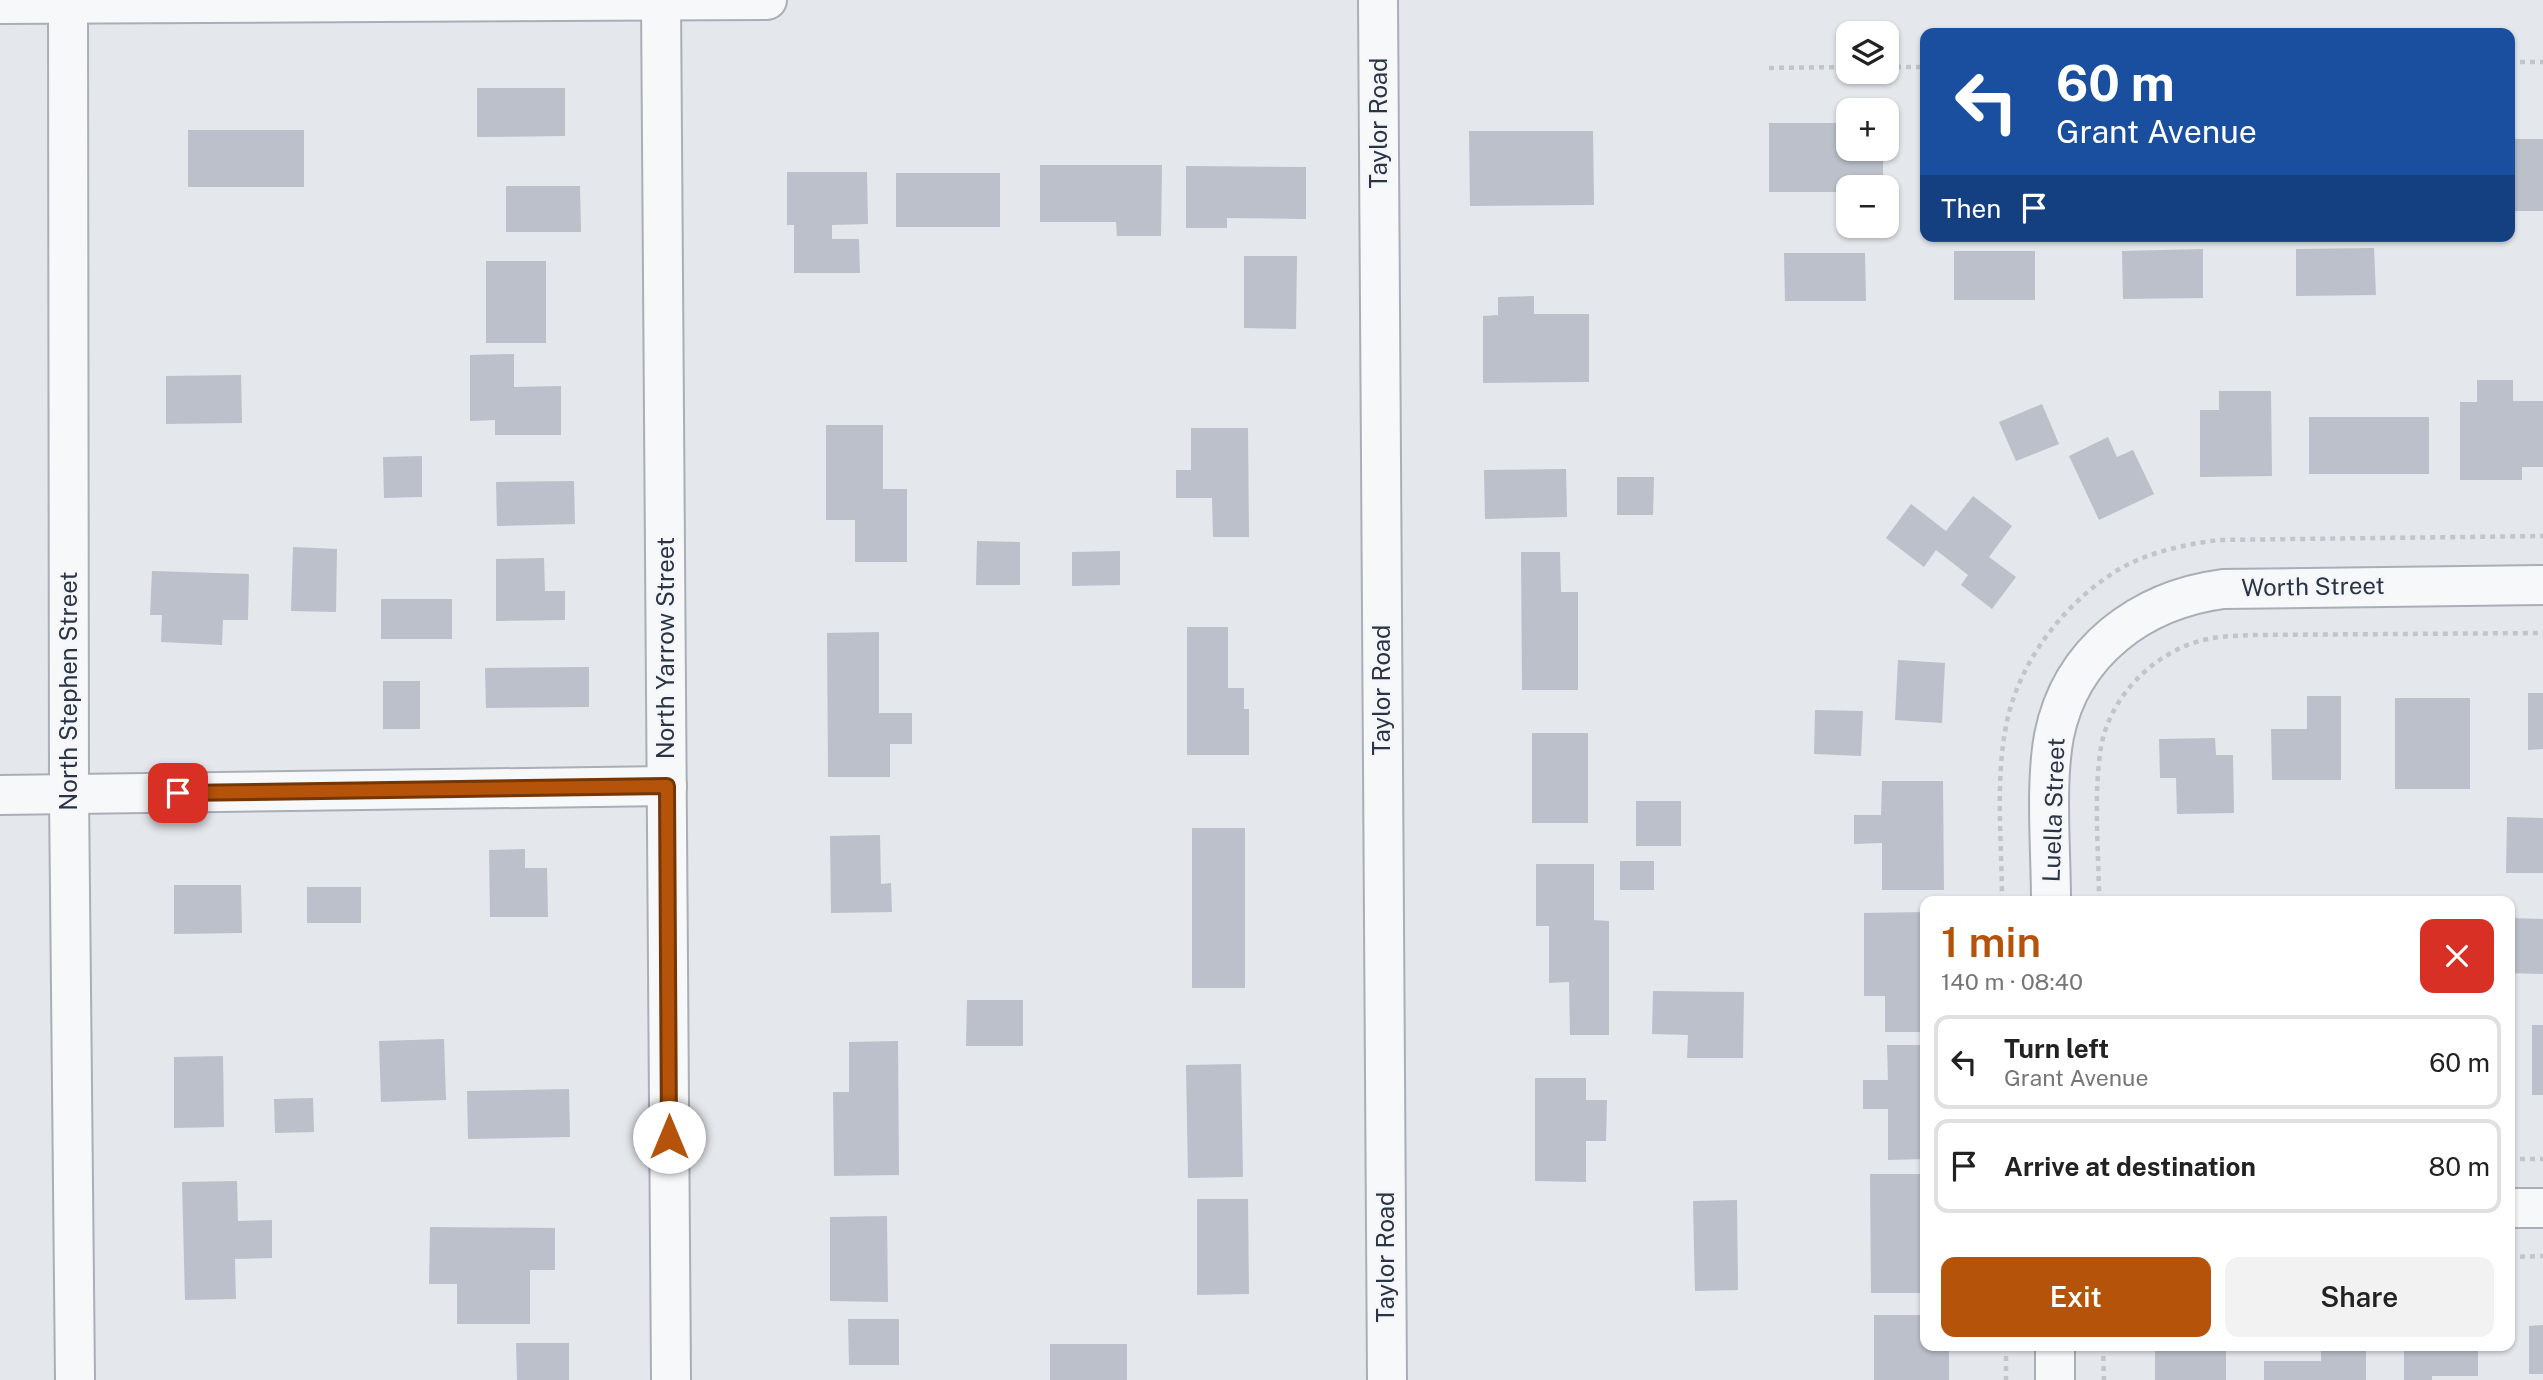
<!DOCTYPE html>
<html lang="en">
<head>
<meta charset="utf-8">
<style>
  :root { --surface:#fff; --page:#f2f2f2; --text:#222; --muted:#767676; --line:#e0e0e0; --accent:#b45309 }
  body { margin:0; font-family:"Public Sans",sans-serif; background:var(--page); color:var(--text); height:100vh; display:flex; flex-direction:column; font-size:26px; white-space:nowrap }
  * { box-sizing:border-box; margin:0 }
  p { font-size:23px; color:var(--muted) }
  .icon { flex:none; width:38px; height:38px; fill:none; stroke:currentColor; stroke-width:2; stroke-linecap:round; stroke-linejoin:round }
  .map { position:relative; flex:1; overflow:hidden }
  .side { position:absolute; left:1920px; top:896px; width:595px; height:455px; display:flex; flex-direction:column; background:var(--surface); border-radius:14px; box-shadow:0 2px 5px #0004 }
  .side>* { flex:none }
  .banner { position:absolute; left:1920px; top:28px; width:595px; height:214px; border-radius:14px; box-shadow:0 2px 5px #0004; background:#1a4fa0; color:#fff; overflow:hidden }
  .buttons { position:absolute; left:1836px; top:21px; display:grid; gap:14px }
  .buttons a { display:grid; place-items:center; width:63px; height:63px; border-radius:14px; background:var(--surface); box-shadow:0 2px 5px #0004; font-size:35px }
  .pin { position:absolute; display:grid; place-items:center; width:60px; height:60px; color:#fff; margin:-30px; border-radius:14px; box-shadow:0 4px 10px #0006 }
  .me { position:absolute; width:77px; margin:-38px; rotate:0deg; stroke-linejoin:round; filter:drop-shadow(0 0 5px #0008) }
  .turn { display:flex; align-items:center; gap:24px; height:147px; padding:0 21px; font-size:32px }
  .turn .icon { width:91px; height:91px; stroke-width:2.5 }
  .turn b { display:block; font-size:49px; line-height:60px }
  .then { display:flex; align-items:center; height:66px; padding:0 21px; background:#0003; gap:14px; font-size:26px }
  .round { display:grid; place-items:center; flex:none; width:74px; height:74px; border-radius:14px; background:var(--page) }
  .summary { display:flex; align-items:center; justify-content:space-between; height:119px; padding:0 21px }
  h1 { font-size:42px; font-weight:600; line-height:52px; color:var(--accent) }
  .primary-button { display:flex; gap:14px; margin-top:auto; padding:14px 21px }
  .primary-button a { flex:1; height:80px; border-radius:14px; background:var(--accent); color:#fff; font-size:28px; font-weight:600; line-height:80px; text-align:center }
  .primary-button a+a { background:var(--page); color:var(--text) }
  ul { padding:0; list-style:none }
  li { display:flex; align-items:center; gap:21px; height:94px; margin:0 14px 10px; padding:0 7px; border:4px solid var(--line); border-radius:14px }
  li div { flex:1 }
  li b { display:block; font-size:26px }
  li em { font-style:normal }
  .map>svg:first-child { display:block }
  .building { fill:#bbc0ca }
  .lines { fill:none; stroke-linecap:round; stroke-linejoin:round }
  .minor-casing { stroke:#a9aeb7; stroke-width:42 }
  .path { stroke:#c2c5cb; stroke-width:4.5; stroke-dasharray:5 5; stroke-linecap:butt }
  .minor { stroke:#f7f8fa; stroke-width:38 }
  .route-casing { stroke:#753606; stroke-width:18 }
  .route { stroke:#b45309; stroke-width:12 }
  .labels { text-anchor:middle; stroke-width:5; stroke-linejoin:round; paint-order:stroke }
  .street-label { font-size:24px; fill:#2b3445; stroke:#f4f6f9 }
</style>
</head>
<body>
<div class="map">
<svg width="2543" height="1380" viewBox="0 0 2543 1380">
  <rect width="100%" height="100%" fill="#e4e7ec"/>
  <g class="building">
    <path d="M477 88H565V136L477 137Z"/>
    <path d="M1769 123H1848V149H1883V187H1848V192H1769Z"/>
    <rect x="188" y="130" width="116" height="57"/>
    <path d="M1469 131H1593L1594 205 1470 206Z"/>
    <rect x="2510" y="139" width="33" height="72"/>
    <path d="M1040 165H1162L1161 236H1117L1116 222H1040Z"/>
    <path d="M1186 166 1306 167V219L1227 218V228H1186Z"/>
    <path d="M787 172H867L868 224 832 225V239H859L860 273H794V225H787Z"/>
    <rect x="896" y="173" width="104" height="54"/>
    <path d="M506 186H580L581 232H506Z"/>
    <path d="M2374 248 2376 295 2296 296V249Z"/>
    <path d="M2203 249V298L2123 299 2122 251Z"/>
    <rect x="1954" y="251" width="81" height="49"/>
    <path d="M1784 253H1865L1866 301H1785Z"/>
    <path d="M1244 256H1297L1296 329 1244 328Z"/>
    <rect x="486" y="261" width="60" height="82"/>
    <path d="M1534 296V314H1589V382L1483 383V316L1498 315V297Z"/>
    <path d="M514 354V387L561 386V435H495V420L470 421V355Z"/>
    <path d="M241 375 242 423 166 424V376Z"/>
    <path d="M2477 380H2513V401H2543V467H2522V480H2460V402H2477Z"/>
    <path d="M2219 391H2271L2272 476 2200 477V410H2219Z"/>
    <path d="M2042 404 2059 444 2016 461 1999 422Z"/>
    <rect x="2309" y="417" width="120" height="57"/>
    <path d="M826 425H883V489H907V562H855V520H826Z"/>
    <path d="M1191 428H1248L1249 537H1213L1212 498H1176V470H1191Z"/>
    <path d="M2108 437 2117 457 2133 450 2154 494 2099 520 2069 456Z"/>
    <path d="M422 456V497L384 498 383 457Z"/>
    <path d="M1566 469 1567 517 1485 519 1484 470Z"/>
    <path d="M1617 477H1654L1653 515H1617Z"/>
    <path d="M574 481 575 524 497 526 496 482Z"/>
    <path d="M1973 496 2012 526 1989 557 2016 577 1992 609 1961 585 1968 575 1936 550 1924 567 1886 538 1911 504 1946 531Z"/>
    <path d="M977 541 1020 542V585H976Z"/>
    <path d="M293 547 337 549 336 612 291 611Z"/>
    <path d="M1120 551V585L1072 586V552Z"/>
    <path d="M1521 552H1560L1561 592H1578V690H1522Z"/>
    <path d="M544 558 545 591H565V620L496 621V559Z"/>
    <path d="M152 571 249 574 248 620H223L222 645 161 642 162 615H150Z"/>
    <rect x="381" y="599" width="71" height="40"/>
    <path d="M1187 627H1228V688H1244V709H1249V755H1187Z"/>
    <path d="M879 632V713H912V744H890V777H828L827 633Z"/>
    <path d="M1898 660 1945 663 1942 723 1895 720Z"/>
    <path d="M589 667V707L486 708 485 668Z"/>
    <rect x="383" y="681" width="37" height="48"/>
    <path d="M2528 693H2543V749L2528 750Z"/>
    <path d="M2307 696H2341V780H2272L2271 729H2307Z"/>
    <rect x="2395" y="698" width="75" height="91"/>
    <path d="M1815 710 1863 711 1861 756 1814 754Z"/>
    <rect x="1532" y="733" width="56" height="90"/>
    <path d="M2215 738 2216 755H2233L2234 813 2177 814 2176 778H2160L2159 739Z"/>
    <path d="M1882 781H1943L1944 890H1882V843L1854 844V815H1881Z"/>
    <rect x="1636" y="801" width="45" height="45"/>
    <path d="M2507 817 2543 818V873H2506Z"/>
    <rect x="1192" y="828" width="53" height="160"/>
    <path d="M880 835 881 884 891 883 892 912 831 913 830 836Z"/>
    <path d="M525 849V868H547L548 917H490L489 850Z"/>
    <rect x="1620" y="861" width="34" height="29"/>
    <path d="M1536 864H1594V920L1609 921V1035H1570L1569 982 1549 983V926H1536Z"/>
    <path d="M174 885H241L242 933 174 934Z"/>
    <rect x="307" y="887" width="54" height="36"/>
    <path d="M1925 912V1032H1885V996H1864V913Z"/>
    <path d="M2510 918 2543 919V974L2510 973Z"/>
    <path d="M1653 991 1744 992 1743 1058H1687L1688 1035 1652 1034Z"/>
    <path d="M967 1000H1023V1046H966Z"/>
    <rect x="2532" y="1025" width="11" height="70"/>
    <path d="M444 1039 446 1100 381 1102 379 1041Z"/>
    <path d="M898 1041 899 1175 834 1176 833 1092H849V1042Z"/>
    <path d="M1887 1045H1925V1159L1888 1160V1109H1863V1080H1888Z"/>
    <path d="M223 1056 224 1127 174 1128V1057Z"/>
    <path d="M1241 1064 1243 1177 1188 1178 1186 1065Z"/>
    <path d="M1535 1078H1586V1100H1607L1606 1141H1586V1182L1535 1181Z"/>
    <path d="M569 1089 570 1137 468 1139 467 1091Z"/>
    <path d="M313 1098 314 1132 275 1133 274 1099Z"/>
    <path d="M1870 1174H1925V1293H1871Z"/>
    <path d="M237 1181 238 1221 272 1220V1258L235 1259 236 1299 185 1300 182 1182Z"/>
    <path d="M1197 1199H1248L1249 1294 1197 1295Z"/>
    <path d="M1737 1200 1738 1290 1695 1291 1693 1201Z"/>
    <path d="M887 1216 888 1302 830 1301V1217Z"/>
    <path d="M430 1227 555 1228V1270H530V1324H457V1284H429Z"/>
    <path d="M1874 1315H1925V1346H1949V1380H1874Z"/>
    <path d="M848 1319H899V1365H849Z"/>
    <path d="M2543 1325V1374H2529V1326Z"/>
    <path d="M516 1343H569V1380H517Z"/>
    <rect x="1050" y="1344" width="77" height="36"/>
    <rect x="2155" y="1346" width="71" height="34"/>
    <path d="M2321 1346H2366V1380H2264V1361H2321Z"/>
    <path d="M2404 1346H2478V1376H2432V1380H2404Z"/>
  </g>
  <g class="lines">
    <defs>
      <g id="minor">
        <path d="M1378 0 1387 1380"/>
        <path d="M661 1 671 1380"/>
        <path d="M68 3 69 794 75 1380"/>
        <path d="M0 4 767 0"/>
        <path d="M0 795 667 786"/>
        <path d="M2051 901C2051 851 2045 784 2054 736 2071 651 2141 600 2223 589L2543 585"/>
        <path d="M2510 1208H2543"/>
        <path d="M2055 1346V1380"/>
      </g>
    </defs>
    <use href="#minor" class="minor-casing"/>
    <g class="path">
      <path d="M2510 62H2543"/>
      <path d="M1886 67H1925"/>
      <path d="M1769 68 1848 67"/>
      <path d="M2002 901C2002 844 1995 783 2006 726 2018 664 2060 608 2113 573 2144 553 2182 545 2218 540L2543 536"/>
      <path d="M2099 901C2099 851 2093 797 2101 747 2110 695 2157 649 2208 639 2222 636 2237 636 2251 635L2543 633"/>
      <path d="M2510 1159H2543"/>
      <path d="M2510 1257 2543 1256"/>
      <path d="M2006 1346V1380"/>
      <path d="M2103 1346 2104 1380"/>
    </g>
    <use href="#minor" class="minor"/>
  </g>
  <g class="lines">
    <defs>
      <path id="route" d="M178 793 667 786 669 1137"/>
    </defs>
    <use href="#route" class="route-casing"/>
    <use href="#route" class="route"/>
  </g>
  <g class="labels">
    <g class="street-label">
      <text transform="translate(1379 123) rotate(-90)" y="8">Taylor Road</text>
      <text transform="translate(2313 587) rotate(-1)" y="8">Worth Street</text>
      <text transform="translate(666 648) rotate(-90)" y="8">North Yarrow Street</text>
      <text transform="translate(1382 690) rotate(-90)" y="8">Taylor Road</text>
      <text transform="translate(69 691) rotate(-90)" y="8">North Stephen Street</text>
      <text transform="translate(2054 810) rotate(-88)" y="8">Luella Street</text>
      <text transform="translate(1386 1257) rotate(-90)" y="8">Taylor Road</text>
    </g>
  </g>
</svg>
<div class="buttons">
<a><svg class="icon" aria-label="layers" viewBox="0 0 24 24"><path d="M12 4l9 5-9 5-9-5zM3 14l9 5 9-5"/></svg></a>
<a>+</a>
<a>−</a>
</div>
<div class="pin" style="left:178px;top:793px;background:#d93025"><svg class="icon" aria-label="arrive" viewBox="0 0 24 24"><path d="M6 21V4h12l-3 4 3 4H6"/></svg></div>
<svg class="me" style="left:669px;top:1137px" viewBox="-20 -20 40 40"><circle r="19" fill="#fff"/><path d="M0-13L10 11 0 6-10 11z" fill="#b45309"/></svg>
<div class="banner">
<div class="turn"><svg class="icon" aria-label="left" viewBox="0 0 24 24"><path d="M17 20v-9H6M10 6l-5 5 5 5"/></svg><div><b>60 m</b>Grant Avenue</div></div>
<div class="then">Then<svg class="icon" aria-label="arrive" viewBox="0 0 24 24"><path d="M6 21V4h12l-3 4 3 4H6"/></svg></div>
</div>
<section class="side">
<div class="summary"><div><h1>1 min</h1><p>140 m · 08:40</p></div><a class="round" style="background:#d93025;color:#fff"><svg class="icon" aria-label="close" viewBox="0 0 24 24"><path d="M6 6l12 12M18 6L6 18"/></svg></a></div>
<ul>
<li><svg class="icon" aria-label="left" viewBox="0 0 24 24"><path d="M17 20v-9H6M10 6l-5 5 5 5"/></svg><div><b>Turn left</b><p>Grant Avenue</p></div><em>60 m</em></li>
<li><svg class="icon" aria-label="arrive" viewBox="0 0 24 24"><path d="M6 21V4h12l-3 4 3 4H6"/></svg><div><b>Arrive at destination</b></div><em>80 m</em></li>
</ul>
<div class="primary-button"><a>Exit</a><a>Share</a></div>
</section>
</div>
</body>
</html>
